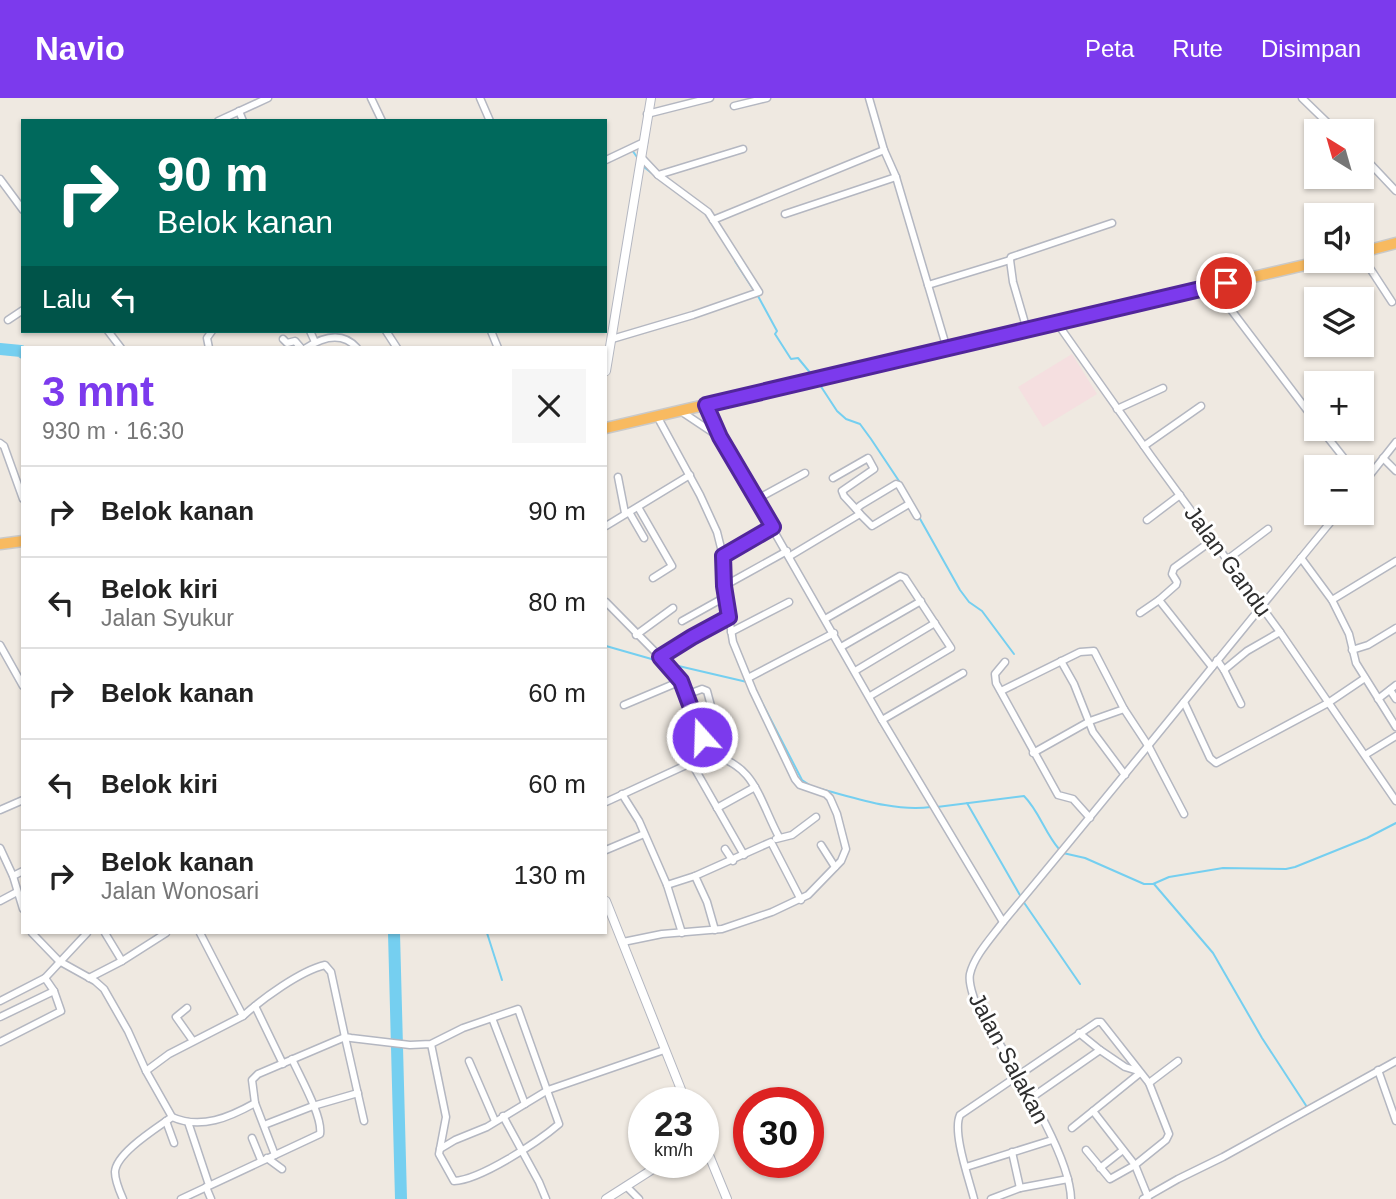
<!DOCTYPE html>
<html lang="id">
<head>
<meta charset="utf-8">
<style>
  :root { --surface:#fff; --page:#f6f6f6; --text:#222; --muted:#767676; --line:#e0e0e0; --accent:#7c3aed }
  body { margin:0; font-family:Helvetica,sans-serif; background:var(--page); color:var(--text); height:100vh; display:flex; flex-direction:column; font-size:26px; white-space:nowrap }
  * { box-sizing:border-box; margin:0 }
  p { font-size:23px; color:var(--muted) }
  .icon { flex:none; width:38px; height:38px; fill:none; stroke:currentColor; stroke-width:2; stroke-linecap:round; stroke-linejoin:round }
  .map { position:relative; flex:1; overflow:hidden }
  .details { position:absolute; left:21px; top:248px; width:586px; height:588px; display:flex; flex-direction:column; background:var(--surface); border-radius:0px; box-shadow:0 2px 5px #0004 }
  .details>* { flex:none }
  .hud { position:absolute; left:21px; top:21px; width:586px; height:214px; border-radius:0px; box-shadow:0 2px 5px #0004; background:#00695c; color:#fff; overflow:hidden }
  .needle { width:46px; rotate:323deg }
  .tools { position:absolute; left:1304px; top:21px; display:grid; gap:14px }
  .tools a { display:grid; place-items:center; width:70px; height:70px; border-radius:0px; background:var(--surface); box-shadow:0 2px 5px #0004; font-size:35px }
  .speed { position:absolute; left:628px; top:989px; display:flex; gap:14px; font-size:35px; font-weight:700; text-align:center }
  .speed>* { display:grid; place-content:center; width:91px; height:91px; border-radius:50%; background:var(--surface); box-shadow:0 2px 5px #0004; line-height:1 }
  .speed small { font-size:18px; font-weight:400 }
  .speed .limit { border:10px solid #d22; background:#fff; color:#111 }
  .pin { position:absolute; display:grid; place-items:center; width:60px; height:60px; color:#fff; margin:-30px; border:4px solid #fff; border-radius:50%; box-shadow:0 2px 7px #0007 }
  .me { position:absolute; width:77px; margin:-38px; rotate:340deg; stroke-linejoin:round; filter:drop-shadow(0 0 5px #0008) }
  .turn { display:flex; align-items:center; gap:24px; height:147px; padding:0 21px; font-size:32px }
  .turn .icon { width:91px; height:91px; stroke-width:2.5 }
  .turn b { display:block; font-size:49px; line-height:60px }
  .then { display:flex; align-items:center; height:66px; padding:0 21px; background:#0003; gap:14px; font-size:26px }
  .round { display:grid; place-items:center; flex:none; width:74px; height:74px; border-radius:0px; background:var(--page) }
  .overview { display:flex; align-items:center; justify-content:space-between; height:119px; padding:0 21px }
  h1 { font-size:42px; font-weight:800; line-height:52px; color:var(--accent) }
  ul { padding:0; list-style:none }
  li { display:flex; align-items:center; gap:21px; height:91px; padding:0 21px; border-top:2px solid var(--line) }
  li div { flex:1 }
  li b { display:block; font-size:26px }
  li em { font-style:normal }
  header { display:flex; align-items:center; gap:42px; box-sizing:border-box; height:98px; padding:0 35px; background:var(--accent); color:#fff }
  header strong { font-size:33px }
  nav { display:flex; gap:38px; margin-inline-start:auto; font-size:24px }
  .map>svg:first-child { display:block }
  .medical { fill:#f5dfe0 }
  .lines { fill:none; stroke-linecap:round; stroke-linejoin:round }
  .stream { stroke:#75cff0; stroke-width:2 }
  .river { stroke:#75cff0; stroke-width:12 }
  .minor-casing { stroke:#b4b7c1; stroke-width:9 }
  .tertiary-casing { stroke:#b4b7c1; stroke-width:10 }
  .trunk-casing { stroke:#c9c9c9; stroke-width:13 }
  .minor { stroke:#fff; stroke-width:6 }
  .tertiary { stroke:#fff; stroke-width:8 }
  .trunk { stroke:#f8ba60; stroke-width:10 }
  .route-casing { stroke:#51269a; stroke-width:18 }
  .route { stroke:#7c3aed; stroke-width:12 }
  .labels { text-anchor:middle; stroke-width:6; stroke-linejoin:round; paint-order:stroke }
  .street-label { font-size:23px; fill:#2e2e2e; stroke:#fff }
</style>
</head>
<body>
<header>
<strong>Navio</strong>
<nav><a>Peta</a><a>Rute</a><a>Disimpan</a></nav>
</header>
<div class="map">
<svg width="1396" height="1101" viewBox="0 0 1396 1101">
  <rect width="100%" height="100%" fill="#efe9e1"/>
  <path class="medical" d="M1072 256 1097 296 1043 329 1018 289Z"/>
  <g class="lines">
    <g class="stream">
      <path d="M632 52 639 62"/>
      <path d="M644 69 653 76"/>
      <path d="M735 163 755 194"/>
      <path d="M758 198 777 233 775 236 791 261 798 260 812 277"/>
      <path d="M818 284 837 313 846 321 860 326 871 341 909 398"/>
      <path d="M919 419 960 492 969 504 982 513 1014 556"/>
      <path d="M606 548 662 564"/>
      <path d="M670 566 747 584"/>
      <path d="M752 585 802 682 811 688"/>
      <path d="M817 690C853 699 893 714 931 709"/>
      <path d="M967 705 1025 806 1080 886"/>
      <path d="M937 709 1024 698C1039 713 1045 735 1059 751"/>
      <path d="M1063 755 1085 760 1144 786H1153L1169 779 1223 770 1286 771 1295 769 1367 740 1396 725"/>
      <path d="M1154 786 1213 855 1262 940 1307 1009"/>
      <path d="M487 835 502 882"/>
    </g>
    <g class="river">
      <path d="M0 251 21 253 23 255"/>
      <path d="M394 835 401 1101"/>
    </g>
    <defs>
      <g id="minor">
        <path d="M371 0 382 23"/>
        <path d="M480 0 490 23"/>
        <path d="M869 0 884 52 896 79 947 251"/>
        <path d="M1302 0 1336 33"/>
        <path d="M734 8 767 0"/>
        <path d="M239 13 243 23"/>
        <path d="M647 16 710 0"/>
        <path d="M218 23 268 0"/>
        <path d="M1362 57 1396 93"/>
        <path d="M641 59 658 77 743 51"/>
        <path d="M606 62 644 44"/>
        <path d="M0 81 23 112"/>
        <path d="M785 116 896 79"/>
        <path d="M713 122 884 52"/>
        <path d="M1362 158 1392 204"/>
        <path d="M1010 162 1013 184 1027 232"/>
        <path d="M928 187 1010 162 1011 159 1112 125"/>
        <path d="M1213 188 1316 324"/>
        <path d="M8 222 23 212"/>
        <path d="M1057 225 1151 358 1280 534 1396 703"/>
        <path d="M108 233 121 250"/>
        <path d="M310 233 315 244"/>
        <path d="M386 233 397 250"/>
        <path d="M491 233 498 250"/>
        <path d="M283 241 287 245 295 243 301 250"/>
        <path d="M612 241 693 217 759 194 708 114 658 77"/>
        <path d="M209 250 207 240 212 233"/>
        <path d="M306 250C323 239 342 233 357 250"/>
        <path d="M706 307 720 339 882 622 1003 824C1116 689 1226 551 1338 415"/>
        <path d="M1117 311 1163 290"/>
        <path d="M682 314 718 338"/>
        <path d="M1321 331 1351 369"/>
        <path d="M0 345 4 348 23 401"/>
        <path d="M1144 348 1201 308"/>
        <path d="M1383 360 1396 373"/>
        <path d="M618 379 625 415"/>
        <path d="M833 380 868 360 874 371 842 393 844 398 856 411"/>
        <path d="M1362 387 1396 344"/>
        <path d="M757 401 805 375"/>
        <path d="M638 409 672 468 653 480"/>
        <path d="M629 414 644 440"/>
        <path d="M860 416 872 428 909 406"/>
        <path d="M1147 422 1180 397"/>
        <path d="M606 428 690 377"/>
        <path d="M723 458 773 429"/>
        <path d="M790 458 860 416 856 411 861 407 896 386 899 387 917 418"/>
        <path d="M1301 460 1332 502 1349 536 1356 565 1396 629"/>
        <path d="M1228 461 1268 431"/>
        <path d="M724 488 787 453"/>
        <path d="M1332 502 1396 463"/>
        <path d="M606 504 670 569 681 583 708 657 606 704"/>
        <path d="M1140 515 1159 502"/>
        <path d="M825 521 900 478 905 480 951 550 870 598"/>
        <path d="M682 523 725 499"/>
        <path d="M731 534 789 504"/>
        <path d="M636 537 673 510"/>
        <path d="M0 547 23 588"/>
        <path d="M841 549 921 503"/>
        <path d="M1352 552 1368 547 1396 530"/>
        <path d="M660 559 692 539 729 519"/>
        <path d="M1217 562 1224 572 1241 606"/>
        <path d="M1061 563 1074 586 1093 634 1125 677"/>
        <path d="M1005 564 995 576 996 585 1058 697 1073 701 1090 720"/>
        <path d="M1212 569 1159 502 1176 487 1177 484 1172 476 1174 470 1214 441"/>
        <path d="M1224 572 1247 553 1280 534"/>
        <path d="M855 573 935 525"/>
        <path d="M748 580 834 535"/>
        <path d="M1390 592 1396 601"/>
        <path d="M1001 593 1080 554 1094 553 1124 611 1149 649 1184 716"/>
        <path d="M686 597 702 591 707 593 714 619"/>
        <path d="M1378 601 1396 587"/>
        <path d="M1184 604 1210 660 1216 665 1328 605 1365 580"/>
        <path d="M624 607 681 583"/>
        <path d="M882 622 963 575"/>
        <path d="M1033 655 1090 623 1124 611"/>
        <path d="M708 657C755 664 759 702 779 739"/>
        <path d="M1365 657 1396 638"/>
        <path d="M691 664 744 757"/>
        <path d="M622 696 639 723 667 787 695 778"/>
        <path d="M717 710 755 689"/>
        <path d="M0 712 23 702"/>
        <path d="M776 741 792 737 816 719"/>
        <path d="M821 747 835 769"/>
        <path d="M0 750 13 778 23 811"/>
        <path d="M725 751 733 763"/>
        <path d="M606 752 644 736"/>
        <path d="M13 778 23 773"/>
        <path d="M667 787 682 835"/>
        <path d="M0 803 17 794"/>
        <path d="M1003 824C992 839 974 858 970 876 968 885 973 896 975 904 1001 951 1070 1051 1071 1101"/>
        <path d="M715 832 707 804 695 778 771 744 801 802"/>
        <path d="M32 835 59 863 95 883 104 891 128 933 146 973 172 1019C157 1030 116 1055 115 1074 115 1083 119 1092 123 1101"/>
        <path d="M105 835 122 863"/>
        <path d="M623 844 662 836 722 831 772 814 808 797 841 763 846 751 837 716 830 700 826 696 800 687 795 681 753 593 733 544 724 488 723 458 717 434 700 397 657 318"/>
        <path d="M89 880 122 863 166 835"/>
        <path d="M0 903 45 880"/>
        <path d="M255 908 283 966"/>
        <path d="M187 910 176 919 193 943"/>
        <path d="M243 918C262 901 300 873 325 867L331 874 345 939 351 940 410 947 431 946 463 930 518 911 559 1026C538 1044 480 1082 454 1083L439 1056 446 1019 431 946"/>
        <path d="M0 919 54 893"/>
        <path d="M492 920 525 1006"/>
        <path d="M1079 935 1100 952"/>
        <path d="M0 944 61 913 54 893 45 880 87 835"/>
        <path d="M469 963 495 1023"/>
        <path d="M1378 972 1396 1023"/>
        <path d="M146 973 169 956 243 918 200 835"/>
        <path d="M1149 985 1178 963"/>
        <path d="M1031 1000 1100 952 1125 969 1138 973"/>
        <path d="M503 1018 539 1084 546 1101"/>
        <path d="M172 1019C201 1032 230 1019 255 1005"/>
        <path d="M166 1023 174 1045"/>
        <path d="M188 1024 209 1087"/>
        <path d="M264 1027 313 1008 358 995"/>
        <path d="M1072 1030 1140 975"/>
        <path d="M252 1040 261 1062"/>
        <path d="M440 1051 455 1042 487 1029 548 992 664 952"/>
        <path d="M1086 1052 1110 1081 1135 1067 1093 1013"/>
        <path d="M1012 1054 1020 1090"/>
        <path d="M275 1057 255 1005 252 982 258 976 345 939 364 1023"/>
        <path d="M267 1060 282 1071"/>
        <path d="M966 1069 1052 1042"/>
        <path d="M1100 1070 1123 1052"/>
        <path d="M626 1088 639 1101"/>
        <path d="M206 1089 211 1101"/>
        <path d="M181 1101 320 1036C323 1019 300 979 292 961"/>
        <path d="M974 1101C969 1081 952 1034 960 1017L1097 924H1101L1149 985 1169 1036 1166 1042 1135 1067 1148 1099"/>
        <path d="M991 1101 1020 1090 1068 1081"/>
        <path d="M1143 1101 1178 1081 1223 1059 1396 963"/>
      </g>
      <g id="tertiary">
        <path d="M606 273 651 0"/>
        <path d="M606 803 686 1004"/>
        <path d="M704 1045 727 1101"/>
        <path d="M606 1101 664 1064"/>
      </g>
      <g id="trunk">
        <path d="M1362 154 1396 145"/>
        <path d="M606 330 1322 163"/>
        <path d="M0 446 23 443"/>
      </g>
    </defs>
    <use href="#minor" class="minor-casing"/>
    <use href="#tertiary" class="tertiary-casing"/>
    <use href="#trunk" class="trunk-casing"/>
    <use href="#minor" class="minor"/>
    <use href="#tertiary" class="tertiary"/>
    <use href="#trunk" class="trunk"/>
  </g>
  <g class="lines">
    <defs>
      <path id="route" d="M702 639 681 583 660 559 692 539 729 519 724 488 723 458 773 429 720 339 706 307 1226 185"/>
    </defs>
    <use href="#route" class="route-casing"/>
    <use href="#route" class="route"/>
  </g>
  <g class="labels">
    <g class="street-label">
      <text transform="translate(1228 463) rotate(54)" y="8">Jalan Gandu</text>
      <text transform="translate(1009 960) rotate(62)" y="8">Jalan Salakan</text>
    </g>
  </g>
</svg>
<div class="tools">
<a><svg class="needle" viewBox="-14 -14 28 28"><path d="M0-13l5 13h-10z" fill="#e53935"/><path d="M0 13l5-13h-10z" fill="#767676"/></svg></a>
<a><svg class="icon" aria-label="sound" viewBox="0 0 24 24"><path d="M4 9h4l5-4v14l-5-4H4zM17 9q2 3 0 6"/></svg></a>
<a><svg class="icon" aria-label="layers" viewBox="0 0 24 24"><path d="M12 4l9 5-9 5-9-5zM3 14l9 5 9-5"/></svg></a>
<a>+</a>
<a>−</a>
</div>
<div class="speed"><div>23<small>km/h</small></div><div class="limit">30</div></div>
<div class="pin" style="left:1226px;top:185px;background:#d93025"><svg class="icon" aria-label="arrive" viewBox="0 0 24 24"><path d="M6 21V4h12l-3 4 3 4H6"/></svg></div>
<svg class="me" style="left:702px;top:639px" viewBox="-20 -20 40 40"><circle r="17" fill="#7c3aed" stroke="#fff" stroke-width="3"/><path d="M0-11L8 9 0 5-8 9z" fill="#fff"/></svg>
<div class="hud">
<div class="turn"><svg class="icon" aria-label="right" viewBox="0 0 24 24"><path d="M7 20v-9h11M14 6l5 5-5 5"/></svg><div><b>90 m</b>Belok kanan</div></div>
<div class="then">Lalu<svg class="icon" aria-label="left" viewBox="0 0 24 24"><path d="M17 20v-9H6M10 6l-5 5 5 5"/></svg></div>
</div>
<section class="details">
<div class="overview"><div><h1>3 mnt</h1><p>930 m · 16:30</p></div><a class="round"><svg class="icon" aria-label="close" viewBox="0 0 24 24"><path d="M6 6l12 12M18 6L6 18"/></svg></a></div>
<ul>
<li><svg class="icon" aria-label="right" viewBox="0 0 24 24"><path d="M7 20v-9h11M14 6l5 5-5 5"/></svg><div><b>Belok kanan</b></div><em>90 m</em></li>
<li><svg class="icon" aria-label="left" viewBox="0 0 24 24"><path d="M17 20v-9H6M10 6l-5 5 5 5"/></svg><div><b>Belok kiri</b><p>Jalan Syukur</p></div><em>80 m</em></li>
<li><svg class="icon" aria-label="right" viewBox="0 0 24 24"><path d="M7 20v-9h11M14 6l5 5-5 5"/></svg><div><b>Belok kanan</b></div><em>60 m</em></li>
<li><svg class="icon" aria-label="left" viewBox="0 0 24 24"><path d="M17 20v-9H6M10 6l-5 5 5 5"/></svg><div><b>Belok kiri</b></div><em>60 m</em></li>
<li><svg class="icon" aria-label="right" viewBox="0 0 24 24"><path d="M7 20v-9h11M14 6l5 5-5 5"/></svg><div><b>Belok kanan</b><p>Jalan Wonosari</p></div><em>130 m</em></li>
</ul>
</section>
</div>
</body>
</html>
